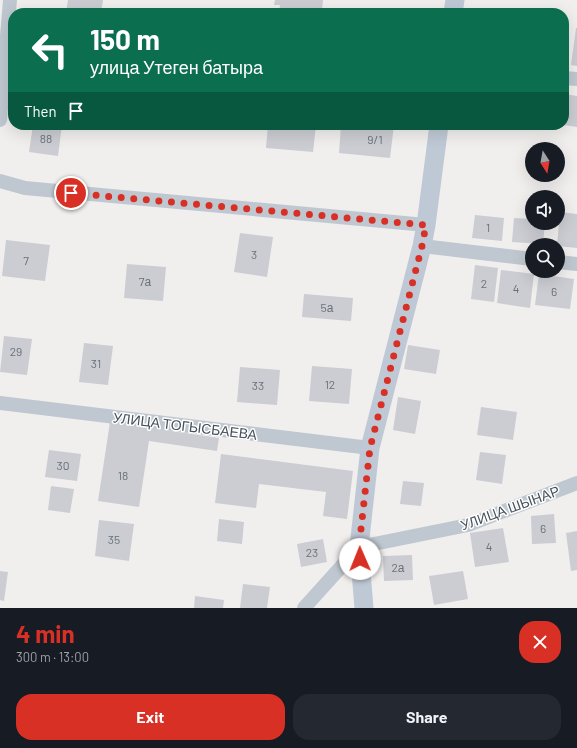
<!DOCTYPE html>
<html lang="en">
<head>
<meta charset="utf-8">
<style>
  :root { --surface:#171b24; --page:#242831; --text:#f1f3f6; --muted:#9ea1a6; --accent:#d93025 }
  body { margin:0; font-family:Barlow,sans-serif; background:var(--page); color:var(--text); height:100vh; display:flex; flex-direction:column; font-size:15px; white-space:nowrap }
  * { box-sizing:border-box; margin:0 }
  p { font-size:13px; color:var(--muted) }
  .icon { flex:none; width:22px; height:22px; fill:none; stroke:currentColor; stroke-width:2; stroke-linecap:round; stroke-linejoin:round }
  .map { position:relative; height:608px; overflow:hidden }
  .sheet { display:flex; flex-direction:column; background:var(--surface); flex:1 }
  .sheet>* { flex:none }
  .hud { position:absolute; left:8px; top:8px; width:561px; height:122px; border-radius:16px; box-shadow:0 4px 16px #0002; background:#0b6e4f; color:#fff; overflow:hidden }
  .needle { width:26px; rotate:169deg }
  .fabs { position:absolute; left:525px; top:142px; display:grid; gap:8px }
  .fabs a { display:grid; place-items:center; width:40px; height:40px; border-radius:50%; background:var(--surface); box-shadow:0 4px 16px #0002; font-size:20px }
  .pin { position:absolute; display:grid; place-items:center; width:34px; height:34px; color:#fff; margin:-17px; border:2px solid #fff; border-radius:50%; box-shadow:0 1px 4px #0007 }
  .me { position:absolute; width:44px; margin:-22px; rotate:359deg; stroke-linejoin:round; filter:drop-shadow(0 0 3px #0008) }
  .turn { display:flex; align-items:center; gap:14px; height:84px; padding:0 16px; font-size:18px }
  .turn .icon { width:52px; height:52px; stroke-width:2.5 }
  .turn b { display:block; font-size:28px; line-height:34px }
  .then { display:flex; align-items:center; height:38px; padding:0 16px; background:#0003; gap:8px; font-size:15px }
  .round { display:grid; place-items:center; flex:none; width:42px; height:42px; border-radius:16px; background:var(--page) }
  .summary { display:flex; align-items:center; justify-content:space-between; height:68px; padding:0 16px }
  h1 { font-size:24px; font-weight:700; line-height:30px; color:var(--accent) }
  .primary-button { display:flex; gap:8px; margin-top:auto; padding:8px 16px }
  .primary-button a { flex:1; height:46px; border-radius:16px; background:var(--accent); color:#fff; font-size:16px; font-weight:700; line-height:46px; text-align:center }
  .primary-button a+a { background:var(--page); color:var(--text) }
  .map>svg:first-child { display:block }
  .building { fill:#cbcdd3 }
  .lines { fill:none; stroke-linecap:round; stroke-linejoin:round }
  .street { stroke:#bfc8d0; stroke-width:14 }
  .secondary { stroke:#bfc9d5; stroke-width:19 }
  .route { stroke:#d93025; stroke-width:7; stroke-dasharray:0 12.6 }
  .labels { text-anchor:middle; stroke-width:3; stroke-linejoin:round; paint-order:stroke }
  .number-label { font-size:12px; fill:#687079 }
  .street-label { font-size:14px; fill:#47515b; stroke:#fff }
</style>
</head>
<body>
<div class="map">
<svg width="577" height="608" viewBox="0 0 577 608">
  <rect width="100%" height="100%" fill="#f1eeee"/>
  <g class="building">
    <path d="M68 0H103L101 13H66Z"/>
    <path d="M275 0H323L322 11 315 10V13H279L280 5H274Z"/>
    <path d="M576 28H577V66L571 65Z"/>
    <path d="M564 94 577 96V127L564 125Z"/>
    <path d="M33 125H62L58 156 29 152Z"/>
    <path d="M268 125H316L313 152 266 148Z"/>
    <path d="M341 125H394L390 158 339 153Z"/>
    <path d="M560 212 577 214V248L558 246 557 245Z"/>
    <path d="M475 215 504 218 502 241 472 238Z"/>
    <path d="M514 218 532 219V223H545L543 244 512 242Z"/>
    <path d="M240 233 273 237 267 277 234 272Z"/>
    <path d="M6 240 50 245 45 281 2 276Z"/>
    <path d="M127 264 166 267 163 301 124 298Z"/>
    <path d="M475 265 498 268 494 302 471 299Z"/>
    <path d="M501 270 534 274 530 308 497 303Z"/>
    <path d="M539 274 574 279 570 309 535 305Z"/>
    <path d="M304 294 353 298 351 321 302 317Z"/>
    <path d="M4 336 32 339 27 375 0 372Z"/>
    <path d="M84 343 113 346 108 385 79 382Z"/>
    <path d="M408 345 440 350 436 374 404 369Z"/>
    <path d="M312 366 352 369 349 404 309 401Z"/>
    <path d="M240 367 280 370 277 405 237 402Z"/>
    <path d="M398 397 421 401 415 434 393 430Z"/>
    <path d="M481 407 517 412 513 440 477 435Z"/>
    <path d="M110 422 219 438 217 451 149 441 139 507 98 501Z"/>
    <path d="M49 450 81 454 77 481 45 477Z"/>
    <path d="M480 452 506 455 502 484 476 480Z"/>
    <path d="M221 454 353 471 347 519 323 516 326 492 259 484 256 508 215 503Z"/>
    <path d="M403 481 424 483 421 506 400 504Z"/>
    <path d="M51 486 74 489 70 513 48 510Z"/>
    <path d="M554 514 556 543 532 544 531 516Z"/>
    <path d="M219 519 244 522 242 544 217 541Z"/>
    <path d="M99 520 134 524 129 561 95 556Z"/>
    <path d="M503 528 509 562 475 567 470 533Z"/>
    <path d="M577 531V570L571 571 566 533Z"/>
    <path d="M323 539 327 562 301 567 297 544Z"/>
    <path d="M412 555 413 580 384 581 383 556Z"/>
    <path d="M0 571 8 572 4 601 0 600Z"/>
    <path d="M463 571 468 599 434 605 429 576Z"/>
    <path d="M243 584 270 587 267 608H240Z"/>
    <path d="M195 596 224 600 223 608H194Z"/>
  </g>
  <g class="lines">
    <g class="street">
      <path d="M564 78 577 79"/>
      <path d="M0 120 10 0"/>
      <path d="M0 181 25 188 426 225"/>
      <path d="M422 246 532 259"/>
      <path d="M558 262 577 264"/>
      <path d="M0 403 370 448"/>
      <path d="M304 608 359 547 468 525 577 483"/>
    </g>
    <g class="secondary">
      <path d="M453 13 455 0"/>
      <path d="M364 608 359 547 370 448 422 246 426 225 439 125"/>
    </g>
  </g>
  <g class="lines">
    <path class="route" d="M71 193 426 225 422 246 370 448 359 547 360 559"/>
  </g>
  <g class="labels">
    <g class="number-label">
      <text x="46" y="143">88</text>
      <text x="375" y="144">9/1</text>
      <text x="488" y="232">1</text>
      <text x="254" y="259">3</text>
      <text x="26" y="265">7</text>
      <text x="145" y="286">7а</text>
      <text x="484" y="288">2</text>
      <text x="516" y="293">4</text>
      <text x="554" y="296">6</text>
      <text x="327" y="312">5а</text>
      <text x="16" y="356">29</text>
      <text x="96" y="368">31</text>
      <text x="330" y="389">12</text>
      <text x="258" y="390">33</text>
      <text x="63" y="470">30</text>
      <text x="123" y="480">18</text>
      <text x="543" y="533">6</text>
      <text x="114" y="544">35</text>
      <text x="489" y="551">4</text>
      <text x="312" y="557">23</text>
      <text x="398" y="572">2а</text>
    </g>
    <g class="street-label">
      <text transform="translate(185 426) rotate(7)" y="5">УЛИЦА ТОГЫСБАЕВА</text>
      <text transform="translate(510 508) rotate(-20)" y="5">УЛИЦА ШЫНАР</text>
    </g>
  </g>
</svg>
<div class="fabs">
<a><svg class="needle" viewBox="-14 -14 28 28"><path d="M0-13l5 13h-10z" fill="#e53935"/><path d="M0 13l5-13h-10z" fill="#9ea1a6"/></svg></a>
<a><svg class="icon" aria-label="sound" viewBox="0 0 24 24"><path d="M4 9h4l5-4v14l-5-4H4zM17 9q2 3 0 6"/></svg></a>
<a><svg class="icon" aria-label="search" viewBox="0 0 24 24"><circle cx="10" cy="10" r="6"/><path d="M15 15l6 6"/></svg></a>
</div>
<div class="pin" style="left:71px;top:193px;background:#d93025"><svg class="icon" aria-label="arrive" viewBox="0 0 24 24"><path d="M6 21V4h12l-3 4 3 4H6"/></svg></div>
<svg class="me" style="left:360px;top:559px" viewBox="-20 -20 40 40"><circle r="19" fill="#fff"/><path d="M0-13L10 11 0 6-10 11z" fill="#d93025"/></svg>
<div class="hud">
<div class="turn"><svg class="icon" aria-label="left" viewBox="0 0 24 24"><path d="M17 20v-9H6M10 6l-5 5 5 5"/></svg><div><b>150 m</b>улица Утеген батыра</div></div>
<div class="then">Then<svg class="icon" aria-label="arrive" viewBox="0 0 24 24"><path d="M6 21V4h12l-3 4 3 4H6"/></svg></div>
</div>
</div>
<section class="sheet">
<div class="summary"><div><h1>4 min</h1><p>300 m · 13:00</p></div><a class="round" style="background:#d93025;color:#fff"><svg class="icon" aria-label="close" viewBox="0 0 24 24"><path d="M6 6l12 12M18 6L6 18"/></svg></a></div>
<div class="primary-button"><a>Exit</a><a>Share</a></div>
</section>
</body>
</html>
